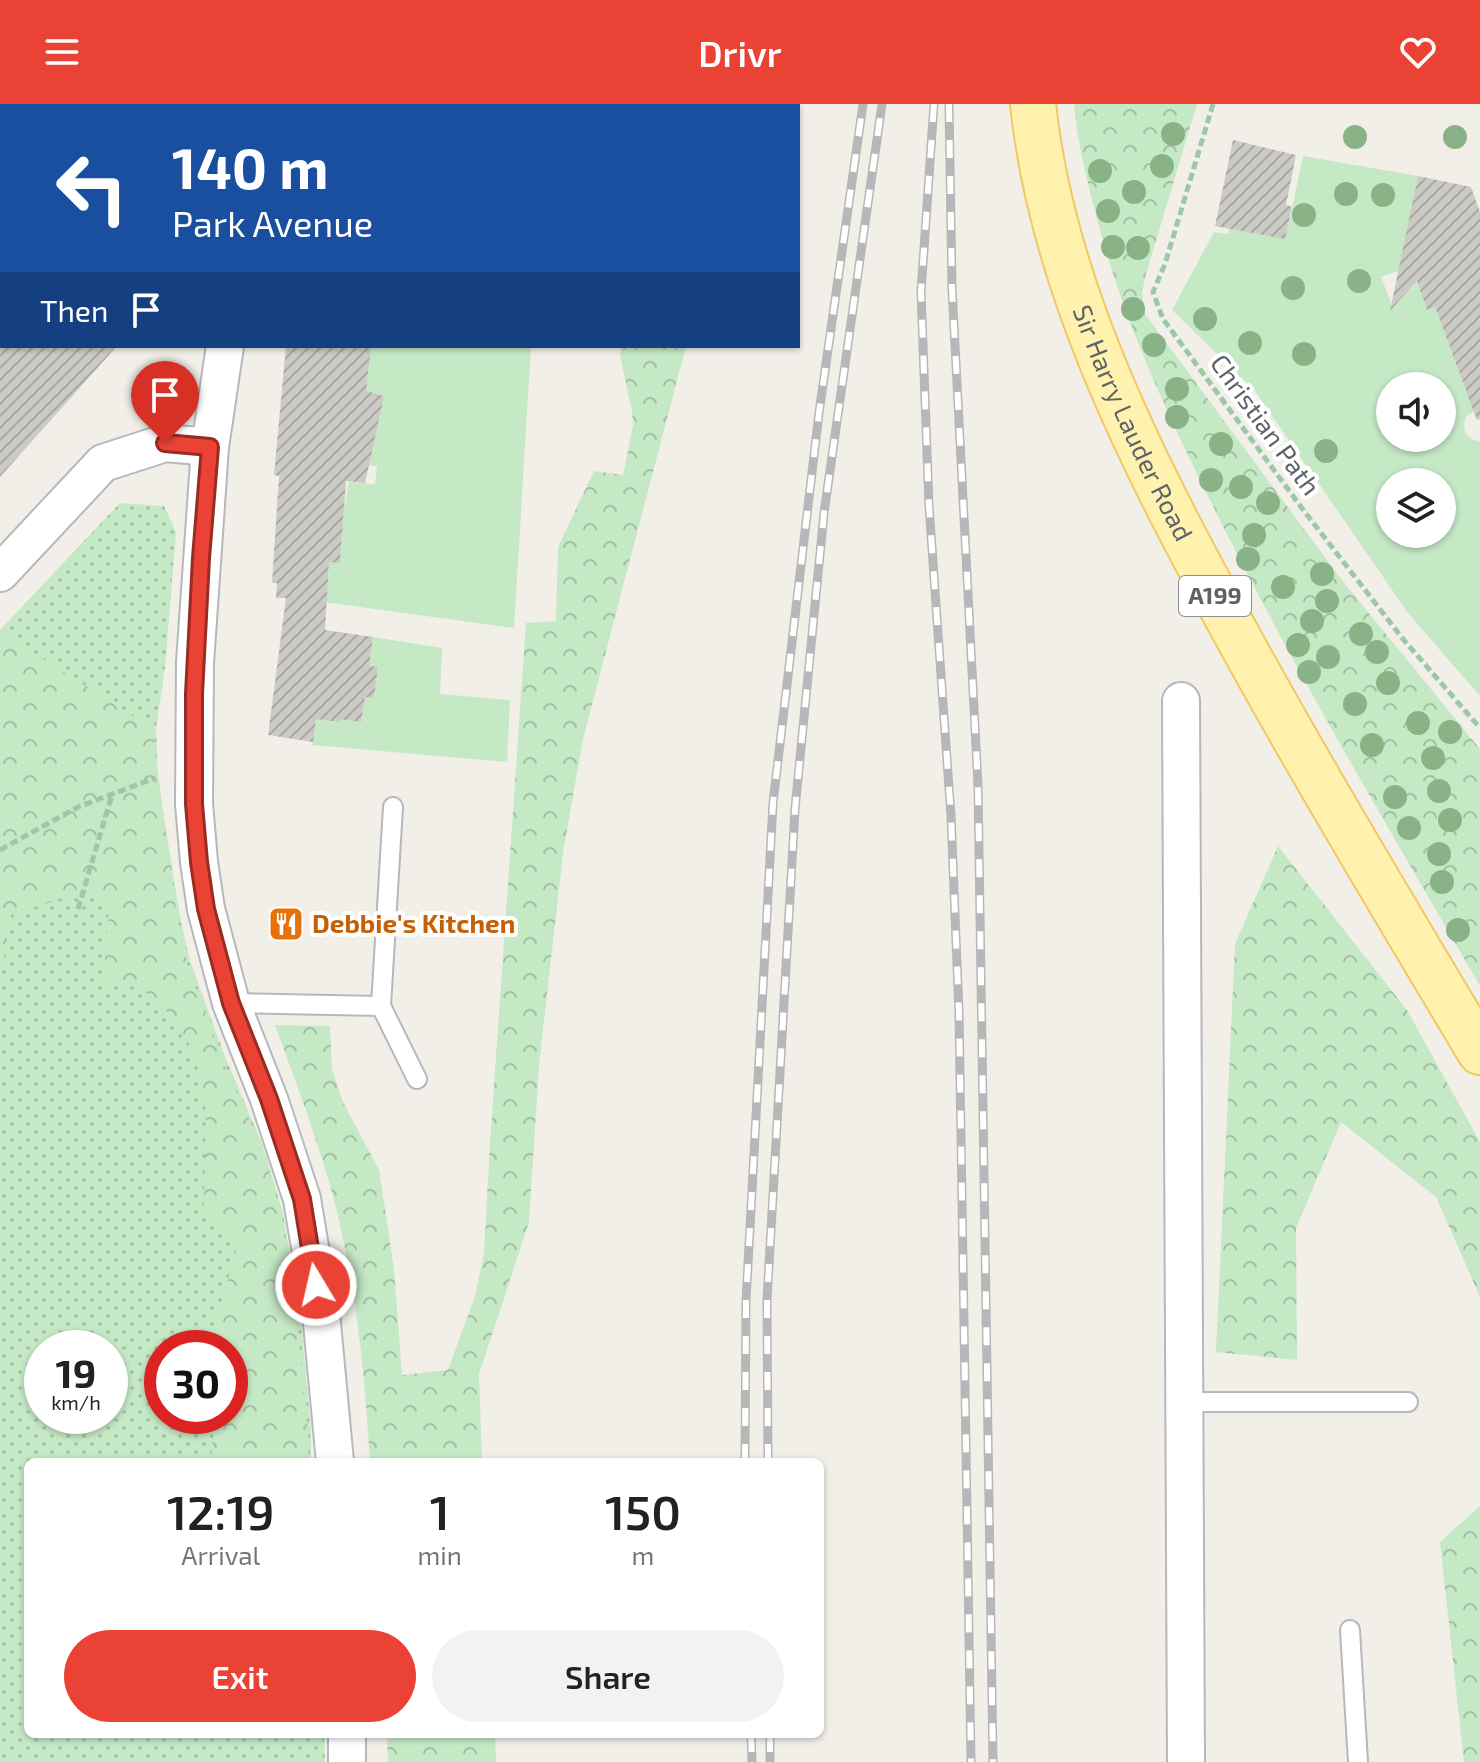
<!DOCTYPE html>
<html lang="en">
<head>
<meta charset="utf-8">
<style>
  :root { --surface:#fff; --page:#f2f2f2; --text:#222; --muted:#767676; --accent:#ea4335 }
  body { margin:0; font-family:"Exo 2",sans-serif; background:var(--page); color:var(--text); height:100vh; display:flex; flex-direction:column; font-size:30px; white-space:nowrap }
  * { box-sizing:border-box; margin:0 }
  p { font-size:26px; color:var(--muted) }
  .icon { flex:none; width:44px; height:44px; fill:none; stroke:currentColor; stroke-width:2; stroke-linecap:round; stroke-linejoin:round }
  .map { position:relative; flex:1; overflow:hidden }
  .side { position:absolute; left:24px; top:1354px; width:800px; height:280px; display:flex; flex-direction:column; background:var(--surface); border-radius:12px; box-shadow:0 2px 6px #0004 }
  .side>* { flex:none }
  .top-card { position:absolute; left:0px; top:0px; width:800px; height:244px; box-shadow:0 2px 6px #0004; background:#1a4fa0; color:#fff; overflow:hidden }
  .fabs { position:absolute; left:1376px; top:268px; display:grid; gap:16px }
  .fabs a { display:grid; place-items:center; width:80px; height:80px; border-radius:50%; background:var(--surface); box-shadow:0 2px 6px #0004; font-size:40px }
  .speed { position:absolute; left:24px; top:1226px; display:flex; gap:16px; font-size:40px; font-weight:700; text-align:center }
  .speed>* { display:grid; place-content:center; width:104px; height:104px; border-radius:50%; background:var(--surface); box-shadow:0 2px 6px #0004; line-height:1 }
  .speed small { font-size:20px; font-weight:400 }
  .speed .limit { border:12px solid #d22; background:#fff; color:#111 }
  .pin { position:absolute; display:grid; place-items:center; width:68px; height:68px; color:#fff; margin:-82px -34px; border-radius:50% 50% 50% 0; rotate:-45deg; box-shadow:0 0 8px #0007 }
  .pin .icon { rotate:45deg }
  .me { position:absolute; width:88px; margin:-44px; rotate:351deg; stroke-linejoin:round; filter:drop-shadow(0 0 6px #0008) }
  .turn { display:flex; align-items:center; gap:28px; height:168px; padding:0 40px; font-size:36px }
  .turn .icon { width:104px; height:104px; stroke-width:2.5 }
  .turn b { display:block; font-size:56px; line-height:68px }
  .then { display:flex; align-items:center; height:76px; padding:0 40px; background:#0003; gap:16px; font-size:30px }
  .eta { display:flex; justify-content:space-evenly; align-items:center; height:136px; text-align:center }
  .eta b { font-size:48px; font-weight:600; line-height:56px }
  .button { display:flex; gap:16px; margin-top:auto; padding:16px 40px }
  .button a { flex:1; height:92px; border-radius:48px; background:var(--accent); color:#fff; font-size:32px; font-weight:600; line-height:92px; text-align:center }
  .button a+a { background:var(--page); color:var(--text) }
  header { display:flex; justify-content:space-between; align-items:center; height:104px; padding:0 40px; background:var(--accent); color:#fff; font-size:36px; font-weight:600 }
  .map>svg:first-child { display:block }
  .grass { fill:url(#grass-dots); fill-rule:evenodd }
  .forest { fill:url(#forest-crowns) }
  .green { fill:#c5e8c5; fill-rule:evenodd }
  .building { fill:url(#building-hatch) }
  .lines { fill:none; stroke-linecap:round; stroke-linejoin:round }
  .lane-casing { stroke:#b5b8bc; stroke-width:22 }
  .street-casing { stroke:#b5b8bc; stroke-width:40 }
  .primary-casing { stroke:#f2c960; stroke-width:48 }
  .path { stroke:#9cc7a9; stroke-width:5; stroke-dasharray:8 4; stroke-linecap:butt }
  .lane { stroke:#fff; stroke-width:18 }
  .street { stroke:#fff; stroke-width:36 }
  .primary { stroke:#fff2af; stroke-width:44 }
  .rail-casing { stroke:#b6b7b8; stroke-width:9 }
  .rail { stroke:#fff; stroke-width:6; stroke-dasharray:18; stroke-linecap:butt }
  .tree { fill:#89b387 }
  .route-casing { stroke:#982c22; stroke-width:20 }
  .route { stroke:#ea4335; stroke-width:14 }
  .labels { text-anchor:middle; stroke-width:8; stroke-linejoin:round; paint-order:stroke }
  .shield { fill:#fff; stroke:#8f9295; stroke-width:2 }
  .shield-label { font-size:24px; font-weight:bold; fill:#5f6368 }
  .street-label { font-size:26px; fill:#5f6368; stroke:#fff }
  .food-label { font-size:26px; font-weight:bold; fill:#c56008; stroke:#fff; text-anchor:start }
</style>
</head>
<body>
<header><svg class="icon" aria-label="menu" viewBox="0 0 24 24"><path d="M4 6h16M4 12h16M4 18h16"/></svg>Drivr<svg class="icon" aria-label="heart" viewBox="0 0 24 24"><path d="M12 20l-8-8c-3-5 5-10 8-4 3-6 11-1 8 4z"/></svg></header>
<div class="map">
<svg width="1480" height="1658" viewBox="0 0 1480 1658">
  <defs>
    <pattern id="grass-dots" width="8" height="8" patternUnits="userSpaceOnUse" patternTransform="scale(2)"><rect width="8" height="8" fill="#c5e8c5"/><path d="M2 2h.1M6 6h.1" fill="none" stroke="#a3c0a4" stroke-width="1.8" stroke-linecap="round"/></pattern>
    <pattern id="forest-crowns" width="20" height="18" patternUnits="userSpaceOnUse" patternTransform="scale(2)"><rect width="20" height="18" fill="#c5e8c5"/><path d="M2 6a3 3 0 1 1 6 0M12 15a3 3 0 1 1 6 0" fill="none" stroke="#a3c0a4"/></pattern>
    <pattern id="building-hatch" width="6" height="6" patternUnits="userSpaceOnUse" patternTransform="scale(2)"><rect width="6" height="6" fill="#cccac5"/><path d="M-1 1l2-2M0 6l6-6M5 7l2-2" fill="none" stroke="#a9a8a4"/></pattern>
  </defs>
  <rect width="100%" height="100%" fill="#f1efe8"/>
  <path class="grass" d="M120 399 164 402 176 428 165 563 156 625 158 676 180 813 190 857 224 950 263 1042 283 1109 302 1227 311 1328V1358H28V1630H324L325 1658H0V526ZM42 1244H110V1312H42ZM162 1244H230V1312H162Z"/>
  <g class="forest">
    <path d="M1074 0H1197L1146 170 1142 189 1145 210 1341 475 1480 645V882C1387 721 1291 561 1209 394 1162 299 1121 210 1095 107 1086 72 1077 36 1074 0Z"/>
    <path d="M621 242H686L583 635 563 749 539 961 529 1118 479 1270 482 1358H370C365 1270 356 1181 334 1096 318 1036 296 979 275 921L330 922 332 965 343 998 379 1066 394 1165 402 1271 448 1266 475 1192 484 1149 490 1040 526 519 556 517 558 443 594 367 623 371 633 321 632 307 620 251Z"/>
    <path d="M2 529 152 624 177 813 187 859 218 948 262 1043 281 1110 298 1228 308 1329V1358H216L212 1351 214 1312H230V1244H216L217 1213 237 1144 204 1105 206 1007 195 950 172 912 140 883 103 880 109 804 86 786 11 811 0 877V531Z"/>
    <path d="M1278 742 1407 906 1480 1038V1193L1436 1093 1341 1018 1296 1124 1297 1256 1216 1248 1235 840Z"/>
    <path d="M1480 1402V1658H1464L1440 1438Z"/>
    <path d="M387 1630H495L496 1658H388Z"/>
  </g>
  <g class="green">
    <path d="M414 0H545V2H423Z"/>
    <path d="M1303 52 1418 72 1406 131 1424 157 1381 173 1393 204 1421 174 1435 203 1467 289 1480 304 1467 312C1460 324 1466 336 1480 337V592L1408 509 1255 287 1172 206 1214 128 1228 130 1232 111 1281 134 1288 124ZM1390 282H1442V334H1390ZM1390 378H1442V430H1390Z"/>
    <path d="M371 242H531L514 524 316 497 328 483 329 458 340 459 344 407 279 388 345 400 349 378 375 380 377 362 351 360 384 292 357 285 367 278Z"/>
    <path d="M373 533 442 544 440 590 510 596 507 658 312 641 316 615 339 618 340 615 361 617 365 593 374 594 378 564 369 562Z"/>
  </g>
  <g class="building">
    <path d="M1233 36 1296 51 1286 101 1292 103 1285 135 1215 122Z"/>
    <path d="M1418 72 1471 83 1480 108V315L1477 316 1435 203 1427 206 1417 177 1390 207Z"/>
    <path d="M0 242H117L0 373Z"/>
    <path d="M286 242H371L366 287 384 292 365 379 346 377 340 459 329 458 325 526 373 533 369 562 378 563 374 594 365 593 361 618 340 615V618L316 615 313 638 268 631 286 494H276L277 479H272L279 372 274 371Z"/>
  </g>
  <g class="lines">
    <defs>
      <g id="lane">
        <path d="M620 2 621 0"/>
        <path d="M0 106 2 108"/>
        <path d="M0 146 2 144"/>
        <path d="M231 899 381 902 393 703"/>
        <path d="M381 902 417 975"/>
        <path d="M1184 1298H1408"/>
        <path d="M1350 1526 1358 1658"/>
      </g>
      <g id="street">
        <path d="M275 2V0"/>
        <path d="M225 242 210 343 195 559 194 700 199 758 206 805 231 899 269 995 302 1095 321 1209 335 1358"/>
        <path d="M0 469 103 359 165 339 210 343"/>
        <path d="M1181 597 1186 1658"/>
        <path d="M347 1630V1658"/>
      </g>
      <g id="primary">
        <path id="s1" d="M1033 0C1052 181 1141 355 1227 513 1307 660 1394 804 1480 948"/>
      </g>
    </defs>
    <use href="#lane" class="lane-casing"/>
    <use href="#street" class="street-casing"/>
    <use href="#primary" class="primary-casing"/>
    <g class="path">
      <path d="M1213 0 1165 160 1153 188 1163 215 1304 407 1403 535 1480 624"/>
      <path d="M0 746 78 703 155 674"/>
      <path d="M78 805 112 691"/>
    </g>
    <use href="#lane" class="lane"/>
    <use href="#street" class="street"/>
    <use href="#primary" class="primary"/>
    <defs>
      <g id="rail">
        <path d="M934 0 921 188 929 402 951 712 959 909 971 1658"/>
        <path d="M949 0 952 184 978 681 993 1658"/>
        <path d="M745 1358 746 1197 773 699 819 309 863 0"/>
        <path d="M768 1358 767 1196 795 705 824 409 882 0"/>
        <path d="M751 1630 752 1658"/>
        <path d="M770 1630V1658"/>
      </g>
    </defs>
    <use href="#rail" class="rail-casing"/>
    <use href="#rail" class="rail"/>
  </g>
  <g class="tree">
    <circle cx="1173" cy="30" r="12"/>
    <circle cx="1355" cy="33" r="12"/>
    <circle cx="1455" cy="33" r="12"/>
    <circle cx="1162" cy="62" r="12"/>
    <circle cx="1100" cy="67" r="12"/>
    <circle cx="1134" cy="88" r="12"/>
    <circle cx="1346" cy="90" r="12"/>
    <circle cx="1383" cy="91" r="12"/>
    <circle cx="1108" cy="107" r="12"/>
    <circle cx="1304" cy="111" r="12"/>
    <circle cx="1113" cy="143" r="12"/>
    <circle cx="1138" cy="144" r="12"/>
    <circle cx="1359" cy="177" r="12"/>
    <circle cx="1293" cy="184" r="12"/>
    <circle cx="1133" cy="205" r="12"/>
    <circle cx="1205" cy="215" r="12"/>
    <circle cx="1250" cy="239" r="12"/>
    <circle cx="1154" cy="241" r="12"/>
    <circle cx="1304" cy="250" r="12"/>
    <circle cx="1177" cy="285" r="12"/>
    <circle cx="1177" cy="313" r="12"/>
    <circle cx="1221" cy="340" r="12"/>
    <circle cx="1326" cy="347" r="12"/>
    <circle cx="1211" cy="376" r="12"/>
    <circle cx="1241" cy="383" r="12"/>
    <circle cx="1268" cy="399" r="12"/>
    <circle cx="1254" cy="431" r="12"/>
    <circle cx="1248" cy="455" r="12"/>
    <circle cx="1322" cy="470" r="12"/>
    <circle cx="1283" cy="483" r="12"/>
    <circle cx="1327" cy="497" r="12"/>
    <circle cx="1312" cy="517" r="12"/>
    <circle cx="1361" cy="530" r="12"/>
    <circle cx="1298" cy="541" r="12"/>
    <circle cx="1377" cy="548" r="12"/>
    <circle cx="1328" cy="553" r="12"/>
    <circle cx="1309" cy="568" r="12"/>
    <circle cx="1388" cy="579" r="12"/>
    <circle cx="1355" cy="600" r="12"/>
    <circle cx="1418" cy="619" r="12"/>
    <circle cx="1450" cy="628" r="12"/>
    <circle cx="1372" cy="641" r="12"/>
    <circle cx="1433" cy="654" r="12"/>
    <circle cx="1439" cy="687" r="12"/>
    <circle cx="1395" cy="693" r="12"/>
    <circle cx="1450" cy="716" r="12"/>
    <circle cx="1409" cy="724" r="12"/>
    <circle cx="1439" cy="750" r="12"/>
    <circle cx="1442" cy="778" r="12"/>
    <circle cx="1458" cy="826" r="12"/>
  </g>
  <g class="lines">
    <defs>
      <path id="route" d="M165 339 210 343 201 454 194 590V700L199 758 206 805 231 899 269 995 302 1095 316 1181"/>
    </defs>
    <use href="#route" class="route-casing"/>
    <use href="#route" class="route"/>
  </g>
  <defs>
    <symbol id="restaurant-square" viewBox="-11 -11 22 22"><rect x="-9" y="-9" width="18" height="18" rx="4" fill="#e8710a" stroke="#fff"/><path d="M-5-6h1v4h1v-4h1v4h1v-4h1v5L-1.5 .5V6h-2V.5L-5-1ZM5-6V6H3V1.5H1.5Q1.5-4 5-6Z" fill="#fff"/></symbol>
  </defs>
  <g fill-rule="evenodd">
    <use href="#restaurant-square" x="266" y="800" width="40" height="40"/>
  </g>
  <g class="labels">
    <rect class="shield" x="1179" y="472" width="72" height="40" rx="6"/>
    <g class="shield-label">
      <text x="1215" y="500">A199</text>
    </g>
    <g class="street-label">
      <text dy="9" stroke="none"><textPath href="#s1" startOffset="336">Sir Harry Lauder Road</textPath></text>
      <text transform="translate(1265 321) rotate(54)" y="9">Christian Path</text>
    </g>
    <g class="food-label">
      <text x="312" y="829">Debbie's Kitchen</text>
    </g>
  </g>
</svg>
<div class="fabs">
<a><svg class="icon" aria-label="sound" viewBox="0 0 24 24"><path d="M4 9h4l5-4v14l-5-4H4zM17 9q2 3 0 6"/></svg></a>
<a><svg class="icon" aria-label="layers" viewBox="0 0 24 24"><path d="M12 4l9 5-9 5-9-5zM3 14l9 5 9-5"/></svg></a>
</div>
<div class="speed"><div>19<small>km/h</small></div><div class="limit">30</div></div>
<div class="pin" style="left:165px;top:339px;background:#d93025"><svg class="icon" aria-label="arrive" viewBox="0 0 24 24"><path d="M6 21V4h12l-3 4 3 4H6"/></svg></div>
<svg class="me" style="left:316px;top:1181px" viewBox="-20 -20 40 40"><circle r="17" fill="#ea4335" stroke="#fff" stroke-width="3"/><path d="M0-11L8 9 0 5-8 9z" fill="#fff"/></svg>
<div class="top-card">
<div class="turn"><svg class="icon" aria-label="left" viewBox="0 0 24 24"><path d="M17 20v-9H6M10 6l-5 5 5 5"/></svg><div><b>140 m</b>Park Avenue</div></div>
<div class="then">Then<svg class="icon" aria-label="arrive" viewBox="0 0 24 24"><path d="M6 21V4h12l-3 4 3 4H6"/></svg></div>
</div>
<section class="side">
<div class="eta">
<div><b>12:19</b><p>Arrival</p></div>
<div><b>1</b><p>min</p></div>
<div><b>150</b><p>m</p></div>
</div>
<div class="button"><a>Exit</a><a>Share</a></div>
</section>
</div>
</body>
</html>
